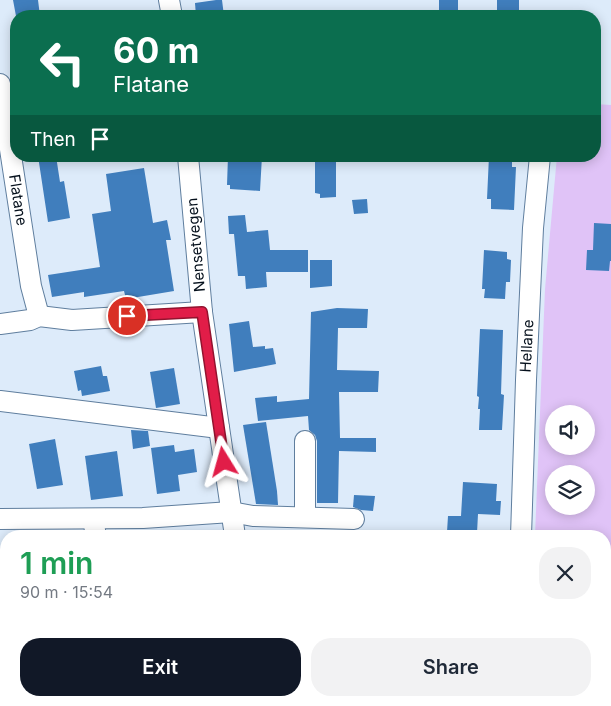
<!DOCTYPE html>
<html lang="en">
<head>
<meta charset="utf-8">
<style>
  :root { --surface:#fff; --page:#f2f2f3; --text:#1f2937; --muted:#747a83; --accent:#111827 }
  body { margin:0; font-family:Inter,sans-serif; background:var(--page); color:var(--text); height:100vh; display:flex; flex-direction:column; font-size:19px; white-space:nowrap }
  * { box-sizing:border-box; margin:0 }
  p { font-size:16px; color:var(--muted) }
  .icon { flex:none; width:28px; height:28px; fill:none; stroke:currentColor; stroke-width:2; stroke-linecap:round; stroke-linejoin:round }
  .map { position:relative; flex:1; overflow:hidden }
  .panel { position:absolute; left:0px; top:530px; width:611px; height:176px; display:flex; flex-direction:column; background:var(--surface); border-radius:20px 20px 0 0; box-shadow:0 2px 12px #0003 }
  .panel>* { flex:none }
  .banner { position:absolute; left:10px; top:10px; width:591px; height:152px; border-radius:20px; box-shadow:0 2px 12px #0003; background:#0b6e4f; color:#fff; overflow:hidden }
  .controls { position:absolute; left:545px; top:405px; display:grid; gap:10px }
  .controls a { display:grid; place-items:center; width:50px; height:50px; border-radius:50%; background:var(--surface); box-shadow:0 2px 12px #0003; font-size:25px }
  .pin { position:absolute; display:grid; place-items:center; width:42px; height:42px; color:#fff; margin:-21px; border:2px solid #fff; border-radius:50%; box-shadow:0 1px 5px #0007 }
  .me { position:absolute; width:55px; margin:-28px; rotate:352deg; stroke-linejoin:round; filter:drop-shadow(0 0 4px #0008) }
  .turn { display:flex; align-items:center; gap:18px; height:105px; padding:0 20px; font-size:22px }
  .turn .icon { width:65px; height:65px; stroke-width:2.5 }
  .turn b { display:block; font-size:35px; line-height:42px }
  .then { display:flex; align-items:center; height:48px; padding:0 20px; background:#0003; gap:10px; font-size:19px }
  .round { display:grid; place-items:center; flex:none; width:52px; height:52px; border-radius:20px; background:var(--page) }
  .headline { display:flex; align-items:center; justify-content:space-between; height:85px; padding:0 20px }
  h1 { font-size:30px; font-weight:600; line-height:38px; color:#1e9e55 }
  .action { display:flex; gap:10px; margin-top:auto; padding:10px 20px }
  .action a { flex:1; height:58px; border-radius:20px; background:var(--accent); color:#fff; font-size:20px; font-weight:600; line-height:58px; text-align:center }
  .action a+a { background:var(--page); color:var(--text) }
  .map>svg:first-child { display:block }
  .green { fill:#e0c3f7; fill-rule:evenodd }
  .building { fill:#407ebd }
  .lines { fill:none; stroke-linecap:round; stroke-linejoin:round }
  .minor-casing { stroke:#5f7e9e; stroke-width:22 }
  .minor { stroke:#fff; stroke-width:20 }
  .route-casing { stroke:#92132f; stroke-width:12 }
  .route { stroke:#e11d48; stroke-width:9 }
  .labels { text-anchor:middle; stroke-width:4; stroke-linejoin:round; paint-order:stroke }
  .street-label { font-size:15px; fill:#05101c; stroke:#fff }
</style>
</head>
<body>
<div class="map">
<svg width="611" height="706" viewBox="0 0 611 706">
  <rect width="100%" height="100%" fill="#ddebfa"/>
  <path class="green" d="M595 104 611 105V706H528V700H605V536H535L545 289 557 156H595ZM554 414H586V446H554ZM554 474H586V506H554Z"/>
  <g class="building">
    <path d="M13 0H38L40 16H16Z"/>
    <path d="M216 0H222L224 16H196L195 3Z"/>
    <rect x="439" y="0" width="19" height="16"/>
    <rect x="497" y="0" width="22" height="16"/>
    <path d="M38 156H56L60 182 64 181 70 218 48 222Z"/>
    <path d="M228 156H262L260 191 230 189V185H227Z"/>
    <path d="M315 156H336V197L320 198V194L315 193Z"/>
    <path d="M489 156H512V167H516L514 210 491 209V199H487Z"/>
    <path d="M144 168 153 223 167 220 171 240H166L174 291 126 299 124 291 84 297V292L52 297 48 275 100 267 92 214 111 211 106 174Z"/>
    <path d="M367 199 368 213 354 214 352 200Z"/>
    <path d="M245 215 247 232 268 230 270 250H308V272H266L267 287 246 289 245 276H238L234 234H229L228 216Z"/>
    <path d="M594 223 611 224V261H610L609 271 586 270 587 250H593Z"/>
    <path d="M484 250 507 252V259L511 260 510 282H506L505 299 484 298 485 289H482Z"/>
    <path d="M310 260H332V286L310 288Z"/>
    <path d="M337 308 368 309 367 328H338L337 370 379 371 378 392H339L340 438H376V452L339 451 338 503H317V441L315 435 309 430 308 416 258 421 255 398 277 396V402L309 399 311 312Z"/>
    <path d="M249 321 253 347 265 346V349L273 348 276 364 234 372 229 324Z"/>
    <path d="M480 329 503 330 501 394 504 395 502 430H479L480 409H478L479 397 477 396Z"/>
    <path d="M101 366 103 376H107L110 391 82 396 81 390 78 391 74 371Z"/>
    <path d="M174 368 180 404 156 408 150 372Z"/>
    <path d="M266 422 277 491 278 505H277L256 504 243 425Z"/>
    <path d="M131 430 148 431 150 446 133 449Z"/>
    <path d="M55 439 63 485 37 489 29 444Z"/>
    <path d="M174 445 175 452 194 449 197 472 178 475 180 491 157 494 151 448Z"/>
    <path d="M117 451 123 496 91 500 85 456Z"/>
    <path d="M463 482 497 484 496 501H501L500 515 478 514 477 533 447 532 448 516H461Z"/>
    <path d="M354 495 375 496 373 511 361 510 353 507Z"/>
  </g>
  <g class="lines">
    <defs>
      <g id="minor">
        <path d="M169 0 172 16"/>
        <path d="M0 84 31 286 39 316"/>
        <path d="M188 156 202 312 235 536"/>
        <path d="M0 324 30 320 39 316 72 320 202 312"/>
        <path d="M0 401 219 428"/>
        <path d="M305 441V517"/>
        <path d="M0 519 143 518 231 512 253 516 354 519"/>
        <path d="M93 519 96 536"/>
        <path d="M521 536 526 380 533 228 540 156"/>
        <path d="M123 700 124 706"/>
        <path d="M260 700 261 706"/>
        <path d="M515 706V700"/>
      </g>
    </defs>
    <use href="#minor" class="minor-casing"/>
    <use href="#minor" class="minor"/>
  </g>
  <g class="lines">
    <defs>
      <path id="route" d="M127 316 202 312 224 462"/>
    </defs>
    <use href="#route" class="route-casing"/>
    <use href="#route" class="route"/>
  </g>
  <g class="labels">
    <g class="street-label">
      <text transform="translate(18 200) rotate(81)" y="5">Flatane</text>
      <text transform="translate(196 245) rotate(-95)" y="5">Nensetvegen</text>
      <text transform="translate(527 346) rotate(-87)" y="5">Hellane</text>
    </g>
  </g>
</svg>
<div class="controls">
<a><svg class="icon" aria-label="sound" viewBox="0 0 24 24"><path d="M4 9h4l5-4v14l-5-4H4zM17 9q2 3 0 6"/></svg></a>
<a><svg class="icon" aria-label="layers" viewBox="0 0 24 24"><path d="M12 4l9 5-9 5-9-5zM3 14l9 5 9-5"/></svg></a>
</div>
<div class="pin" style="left:127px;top:316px;background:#d93025"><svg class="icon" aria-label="arrive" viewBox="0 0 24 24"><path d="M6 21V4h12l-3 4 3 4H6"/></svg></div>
<svg class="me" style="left:224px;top:462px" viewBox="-20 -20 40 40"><path d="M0-17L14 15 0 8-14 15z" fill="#e11d48" stroke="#fff" stroke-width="4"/></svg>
<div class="banner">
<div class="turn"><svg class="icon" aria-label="left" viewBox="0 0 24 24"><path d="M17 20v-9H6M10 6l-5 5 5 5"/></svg><div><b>60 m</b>Flatane</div></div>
<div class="then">Then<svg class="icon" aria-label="arrive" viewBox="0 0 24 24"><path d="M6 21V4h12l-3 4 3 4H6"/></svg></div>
</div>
<section class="panel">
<div class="headline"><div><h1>1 min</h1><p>90 m · 15:54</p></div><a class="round"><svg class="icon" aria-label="close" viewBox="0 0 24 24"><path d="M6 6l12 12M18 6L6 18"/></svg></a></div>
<div class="action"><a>Exit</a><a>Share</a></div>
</section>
</div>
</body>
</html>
